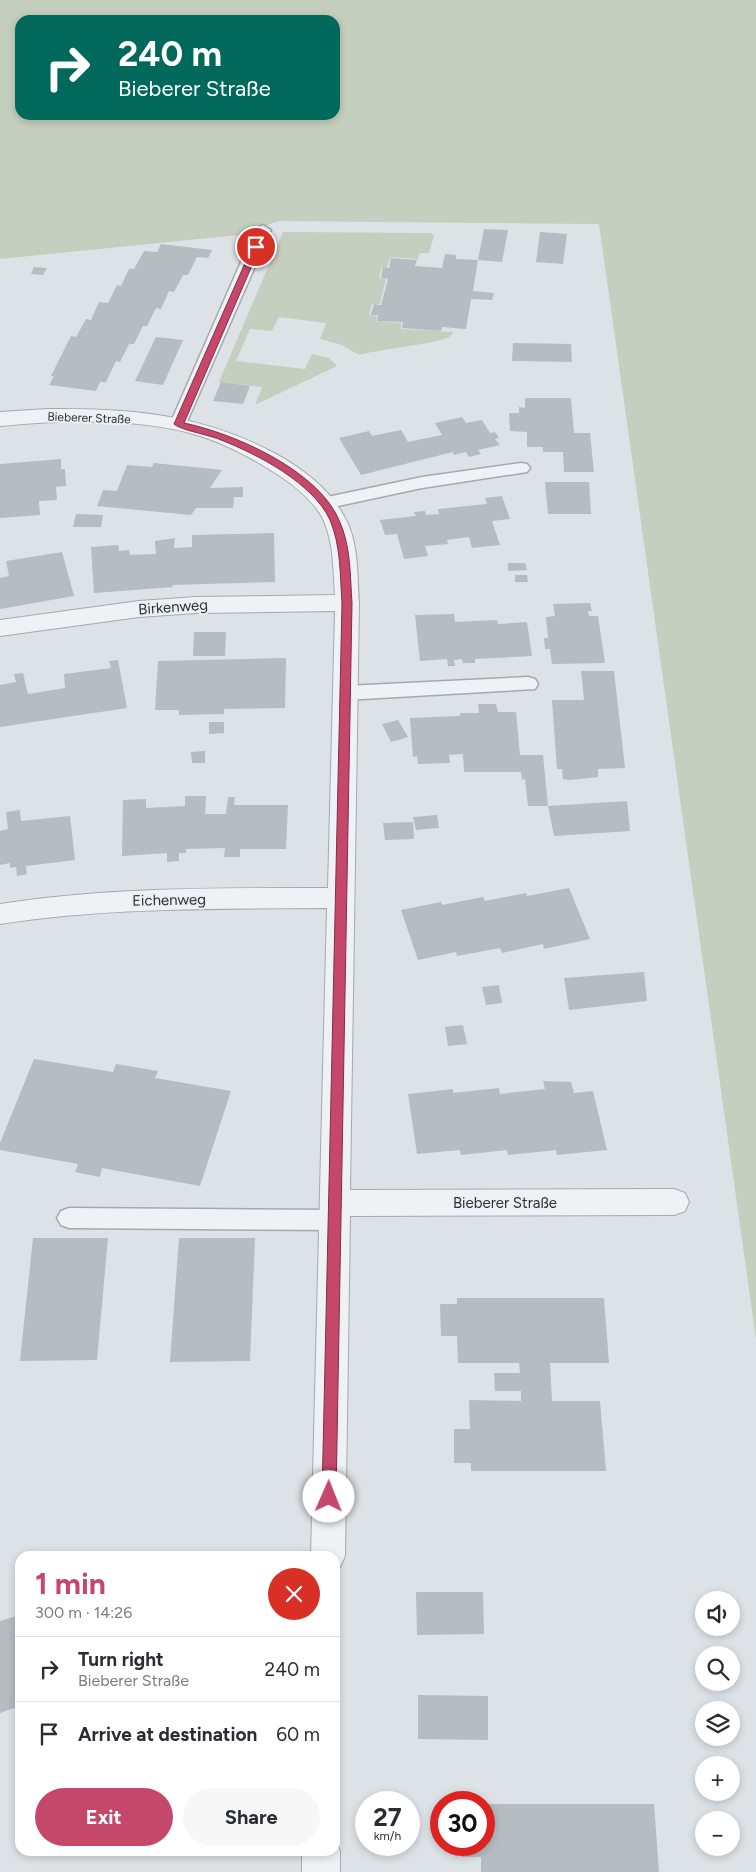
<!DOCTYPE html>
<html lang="en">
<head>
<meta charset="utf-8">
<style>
  :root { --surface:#fff; --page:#f7f7f7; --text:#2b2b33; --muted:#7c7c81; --line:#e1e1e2; --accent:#c5486b }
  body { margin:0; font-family:Figtree,sans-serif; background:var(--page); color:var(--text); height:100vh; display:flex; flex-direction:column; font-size:19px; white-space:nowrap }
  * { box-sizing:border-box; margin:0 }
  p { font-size:16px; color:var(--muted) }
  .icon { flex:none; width:28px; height:28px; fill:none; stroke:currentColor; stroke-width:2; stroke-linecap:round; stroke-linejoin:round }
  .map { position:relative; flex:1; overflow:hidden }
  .sheet { position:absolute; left:15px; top:1551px; width:325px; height:305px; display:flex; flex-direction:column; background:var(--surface); border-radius:15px; box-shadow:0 2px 8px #0003 }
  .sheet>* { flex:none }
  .banner { position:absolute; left:15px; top:15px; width:325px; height:105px; border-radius:15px; box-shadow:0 2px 8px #0003; background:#00695c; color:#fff; overflow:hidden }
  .fabs { position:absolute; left:695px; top:1591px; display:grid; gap:10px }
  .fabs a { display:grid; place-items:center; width:45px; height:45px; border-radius:50%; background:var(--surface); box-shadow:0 2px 8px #0003; font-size:25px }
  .speed { position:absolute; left:355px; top:1791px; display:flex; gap:10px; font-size:25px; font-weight:700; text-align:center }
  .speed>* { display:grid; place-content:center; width:65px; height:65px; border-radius:50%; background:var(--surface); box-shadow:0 2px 8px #0003; line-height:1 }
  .speed small { font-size:12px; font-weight:400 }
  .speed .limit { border:8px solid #d22; background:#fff; color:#111 }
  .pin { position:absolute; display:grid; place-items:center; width:42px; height:42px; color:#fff; margin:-21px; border:2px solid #fff; border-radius:50%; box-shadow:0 1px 5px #0007 }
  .me { position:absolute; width:55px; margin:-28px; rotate:1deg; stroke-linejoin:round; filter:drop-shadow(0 0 4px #0008) }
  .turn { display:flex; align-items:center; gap:18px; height:105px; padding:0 20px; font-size:22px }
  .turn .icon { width:65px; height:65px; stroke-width:2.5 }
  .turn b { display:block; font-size:35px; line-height:42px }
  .round { display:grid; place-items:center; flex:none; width:52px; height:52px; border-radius:26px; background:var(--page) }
  .headline { display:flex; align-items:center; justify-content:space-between; height:85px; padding:0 20px }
  h1 { font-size:30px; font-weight:700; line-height:38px; color:var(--accent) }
  .button { display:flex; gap:10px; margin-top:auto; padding:10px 20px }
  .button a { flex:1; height:58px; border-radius:30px; background:var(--accent); color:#fff; font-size:20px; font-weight:700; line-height:58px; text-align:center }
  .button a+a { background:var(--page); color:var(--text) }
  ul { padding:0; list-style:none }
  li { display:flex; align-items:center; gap:15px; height:65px; padding:0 20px; border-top:1px solid var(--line) }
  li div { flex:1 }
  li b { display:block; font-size:19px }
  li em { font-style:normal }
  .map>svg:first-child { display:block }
  .green { fill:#c5cfbf; fill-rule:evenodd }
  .building { fill:#b5bcc2 }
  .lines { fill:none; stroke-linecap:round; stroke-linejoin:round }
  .service-casing { stroke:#a3a9b0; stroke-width:3 }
  .minor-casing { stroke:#a3a9b0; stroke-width:2 }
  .service { fill:#eff2f5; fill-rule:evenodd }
  .minor { fill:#eff2f5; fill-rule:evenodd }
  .route { fill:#c5486b; stroke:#802f46 }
  .labels { text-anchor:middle; stroke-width:4; stroke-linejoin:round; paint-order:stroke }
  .far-street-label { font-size:12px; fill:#28313c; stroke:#ecf0f4 }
  .street-label { font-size:15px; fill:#28313c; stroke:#ecf0f4 }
</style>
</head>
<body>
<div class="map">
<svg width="756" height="1872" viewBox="0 0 756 1872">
  <rect width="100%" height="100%" fill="#dde2e6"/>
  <g class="green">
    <path d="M0 0H756V1339L599 224 279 221 239 235 0 259ZM20 20H335V115H20Z"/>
    <path d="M283 232 431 233 434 236 429 253H420L418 259 390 257 387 267H382L379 278 386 279 380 304H372L369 315 377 316 376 321 401 323V329L453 332 451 336C439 344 379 349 359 355L342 345 320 339 326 323 279 317 272 331 250 329 236 361 305 369 312 354 329 358 337 366 255 405 262 387 219 382Z"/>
  </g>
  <g class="building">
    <path d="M484 229 508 230 502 262 478 260 473 291 494 293 492 300 471 299 466 329 442 327 441 331 402 328 403 322 377 321 378 315H371L374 304 381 305 388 279 381 278 383 267 389 268 391 258 417 260 415 266 442 268 445 254 456 255V259L478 260Z"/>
    <path d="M540 232 567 234 563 264 536 262Z"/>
    <path d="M161 244 212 250 208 258 197 257 188 275H183L174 292 169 291 161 309 156 308 147 326H143L134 344H129L120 362 116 361 106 382H100L96 391 49 385 54 376H51L71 336 76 337 86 319 91 320 99 302 108 303 117 285 121 286 129 269H134L144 251 157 252Z"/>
    <path d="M34 267 47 268 43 275 31 274Z"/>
    <path d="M156 337 183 340 163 385 135 381Z"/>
    <path d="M513 343 571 344 572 362 512 361Z"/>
    <path d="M221 382 250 386 243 404 213 401Z"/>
    <path d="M525 398H571L574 433H590L594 472H564L563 452H543V447H527V432L510 431 509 413H519V407L525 408Z"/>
    <path d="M462 417 466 423 482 420 490 433 495 432 499 438 495 439 500 445 478 450 481 454 469 457 466 452 454 455 453 452 361 475 339 438 369 431 372 436 401 430 408 442 442 435 435 423Z"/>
    <path d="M61 459V469H65L66 486 56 487 57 500 39 501 40 515 0 518V464Z"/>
    <path d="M154 463 222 470 210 488 243 487V497H234L233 508H196L191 515 97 506 103 490 117 491 127 465 152 467Z"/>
    <path d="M545 482H589L591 514H548Z"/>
    <path d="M502 496 510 519 492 521 500 545 472 548 469 537 447 540 448 544 425 546 428 556 404 559 397 534 385 535 380 520 416 516 414 512 425 511 426 515 439 514 438 509 487 504 485 498Z"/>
    <path d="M76 514 103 515 101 527H73Z"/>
    <path d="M274 533 275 582 172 585 173 587 94 593 91 547 118 545 119 551 129 550 130 555 156 554 155 541 175 538 174 548 192 547V535Z"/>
    <path d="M62 552 74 596 0 609V578L9 576 6 561Z"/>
    <path d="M508 563H525L527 570 508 571Z"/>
    <path d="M515 575H527L528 582H515Z"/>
    <path d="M590 603 592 611H588L589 616H598L605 663 552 664 550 649H545L544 638H548L546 617 555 616 553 604Z"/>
    <path d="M454 614 455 622 497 620 498 624 527 622 532 656 475 659V663H463L462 659 454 660 455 666H448L447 659 420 661 415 615Z"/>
    <path d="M194 632H226L225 656H193Z"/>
    <path d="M286 658 285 708 224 709V714L179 715V710H155L158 661Z"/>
    <path d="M118 660 127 708 0 727V685L16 682 14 674 23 673 28 694 65 688 64 674 111 668 109 661Z"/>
    <path d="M581 671H614L625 768 598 769V777L570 780 563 779 562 769H557L552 700H584Z"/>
    <path d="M478 704H496L498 712H516L520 755H543L548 806H528L525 779 522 780 521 772H464L463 754 449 755 450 763 418 764 417 756 413 757 410 718 460 716V713H479Z"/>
    <path d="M398 720 408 737 391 742 382 724Z"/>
    <path d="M209 722H224V733L209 734Z"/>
    <path d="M205 751V763H192L191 752Z"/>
    <path d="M185 796H206L205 814H226L228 797H235L234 805H288L286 849H240V857H224L225 848 186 849V853H179V861L167 862V853L122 856 123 800 146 799V808L185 806Z"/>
    <path d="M627 801 630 831 554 836 548 806Z"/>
    <path d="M20 810 21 821 70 816 75 860 26 866 27 874 17 876 16 867 10 868V863L0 865V831L8 829 6 812Z"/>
    <path d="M437 815 439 828 416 830 413 817Z"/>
    <path d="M413 822 414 839 385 840 383 823Z"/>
    <path d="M569 888 590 939 544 949 543 944 502 953 500 948 457 956 456 952 418 960 401 910 441 902 442 905 483 897 485 901 526 893 527 896Z"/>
    <path d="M644 972 647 1001 569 1010 564 978Z"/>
    <path d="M499 985 502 1003 486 1005 482 987Z"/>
    <path d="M463 1025 467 1044 448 1046 445 1027Z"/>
    <path d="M34 1059 113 1072 116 1064 158 1071 155 1078 231 1091 200 1186 102 1168 100 1177 75 1172 78 1164 0 1150V1143Z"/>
    <path d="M543 1081 571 1082 574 1093 593 1091 607 1150 557 1155 556 1150 508 1155 507 1150 461 1155 460 1150 417 1154 408 1094 453 1089V1093L499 1088 500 1094 545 1089Z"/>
    <path d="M33 1238H108L97 1360 20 1361Z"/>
    <path d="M179 1238H255L250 1361 170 1362Z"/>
    <path d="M457 1298H604L609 1363H550L552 1401H600L606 1471H471V1463H454V1429H470L469 1400 521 1401V1391H495L494 1373H520L519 1363H458L457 1336H441L440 1304H457Z"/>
    <path d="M416 1592H483L484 1634 417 1635Z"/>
    <path d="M20 1615V1706L0 1713V1621Z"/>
    <path d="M418 1695 488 1696V1740L418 1739Z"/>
    <path d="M484 1804H654L659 1872H481V1857H462L461 1845H484Z"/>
  </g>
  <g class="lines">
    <defs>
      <g id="service">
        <path d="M263 225 271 230 186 424 184 428H172L170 424 255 230Z"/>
        <path d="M521 463 527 464 530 468 527 472 422 488 324 509 318 507 315 503 318 499 422 477Z"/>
        <path d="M528 677 535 679 538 684 535 689 345 700 338 698 335 693 338 688 345 686Z"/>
        <path d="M69 1208 336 1210 344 1213 348 1220 344 1227 336 1230 69 1228 61 1225 57 1218 61 1211Z"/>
      </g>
      <g id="minor">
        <path d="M48 409C130 408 203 414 276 454 303 469 330 489 345 518 359 543 357 575 359 603L350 1190 674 1189 685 1193 689 1202 685 1211 674 1215 350 1216 345 1556 340 1567 335 1569V1556H311L327 908C218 909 109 907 0 924V904C109 887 218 888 328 888L335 611 196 613 139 617 0 636V620L139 601 196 597 335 595C333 569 334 541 322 517 311 498 290 482 272 471 250 457 225 444 200 436 140 417 63 420 0 426V412Z"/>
        <path d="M335 1840 340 1851V1872H302V1851H335Z"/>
      </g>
    </defs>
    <use href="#service" class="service-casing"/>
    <use href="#minor" class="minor-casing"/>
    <use href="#service" class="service"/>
    <use href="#minor" class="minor"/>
  </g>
  <path class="route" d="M253 245 260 247 184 423C233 433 318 470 339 520 351 546 350 575 352 603L336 1497 334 1502 329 1503 324 1502 322 1497 342 603C340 575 341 546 330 520 313 483 257 454 221 440 210 435 180 430 174 424Z"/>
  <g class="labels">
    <g class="far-street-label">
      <text transform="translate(89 418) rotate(2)" y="4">Bieberer Straße</text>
    </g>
    <g class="street-label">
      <text transform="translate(173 607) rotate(-4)" y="5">Birkenweg</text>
      <text transform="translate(169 900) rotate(-1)" y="5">Eichenweg</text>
      <text x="505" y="1208">Bieberer Straße</text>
    </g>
  </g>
</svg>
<div class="fabs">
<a><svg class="icon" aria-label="sound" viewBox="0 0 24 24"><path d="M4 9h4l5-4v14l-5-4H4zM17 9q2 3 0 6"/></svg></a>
<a><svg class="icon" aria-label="search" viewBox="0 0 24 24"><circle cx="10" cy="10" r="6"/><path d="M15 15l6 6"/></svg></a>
<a><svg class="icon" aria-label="layers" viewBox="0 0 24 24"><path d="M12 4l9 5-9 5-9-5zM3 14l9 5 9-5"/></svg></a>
<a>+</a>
<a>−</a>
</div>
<div class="speed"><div>27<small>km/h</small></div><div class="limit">30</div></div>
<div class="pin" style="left:256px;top:247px;background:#d93025"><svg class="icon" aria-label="arrive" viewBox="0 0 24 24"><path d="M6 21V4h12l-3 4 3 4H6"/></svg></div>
<svg class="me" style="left:329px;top:1497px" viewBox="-20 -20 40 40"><circle r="19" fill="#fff"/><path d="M0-13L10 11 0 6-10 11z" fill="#c5486b"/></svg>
<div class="banner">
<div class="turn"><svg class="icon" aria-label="right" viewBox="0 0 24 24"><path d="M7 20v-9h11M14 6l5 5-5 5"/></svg><div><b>240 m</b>Bieberer Straße</div></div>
</div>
<section class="sheet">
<div class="headline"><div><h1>1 min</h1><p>300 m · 14:26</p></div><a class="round" style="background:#d93025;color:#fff"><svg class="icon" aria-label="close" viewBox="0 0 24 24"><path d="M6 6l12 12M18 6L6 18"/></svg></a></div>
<ul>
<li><svg class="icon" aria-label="right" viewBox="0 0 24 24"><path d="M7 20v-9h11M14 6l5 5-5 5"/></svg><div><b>Turn right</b><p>Bieberer Straße</p></div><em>240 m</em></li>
<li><svg class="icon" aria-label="arrive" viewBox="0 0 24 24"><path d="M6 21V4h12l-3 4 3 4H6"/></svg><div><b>Arrive at destination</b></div><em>60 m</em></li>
</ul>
<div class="button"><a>Exit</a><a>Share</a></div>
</section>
</div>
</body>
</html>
